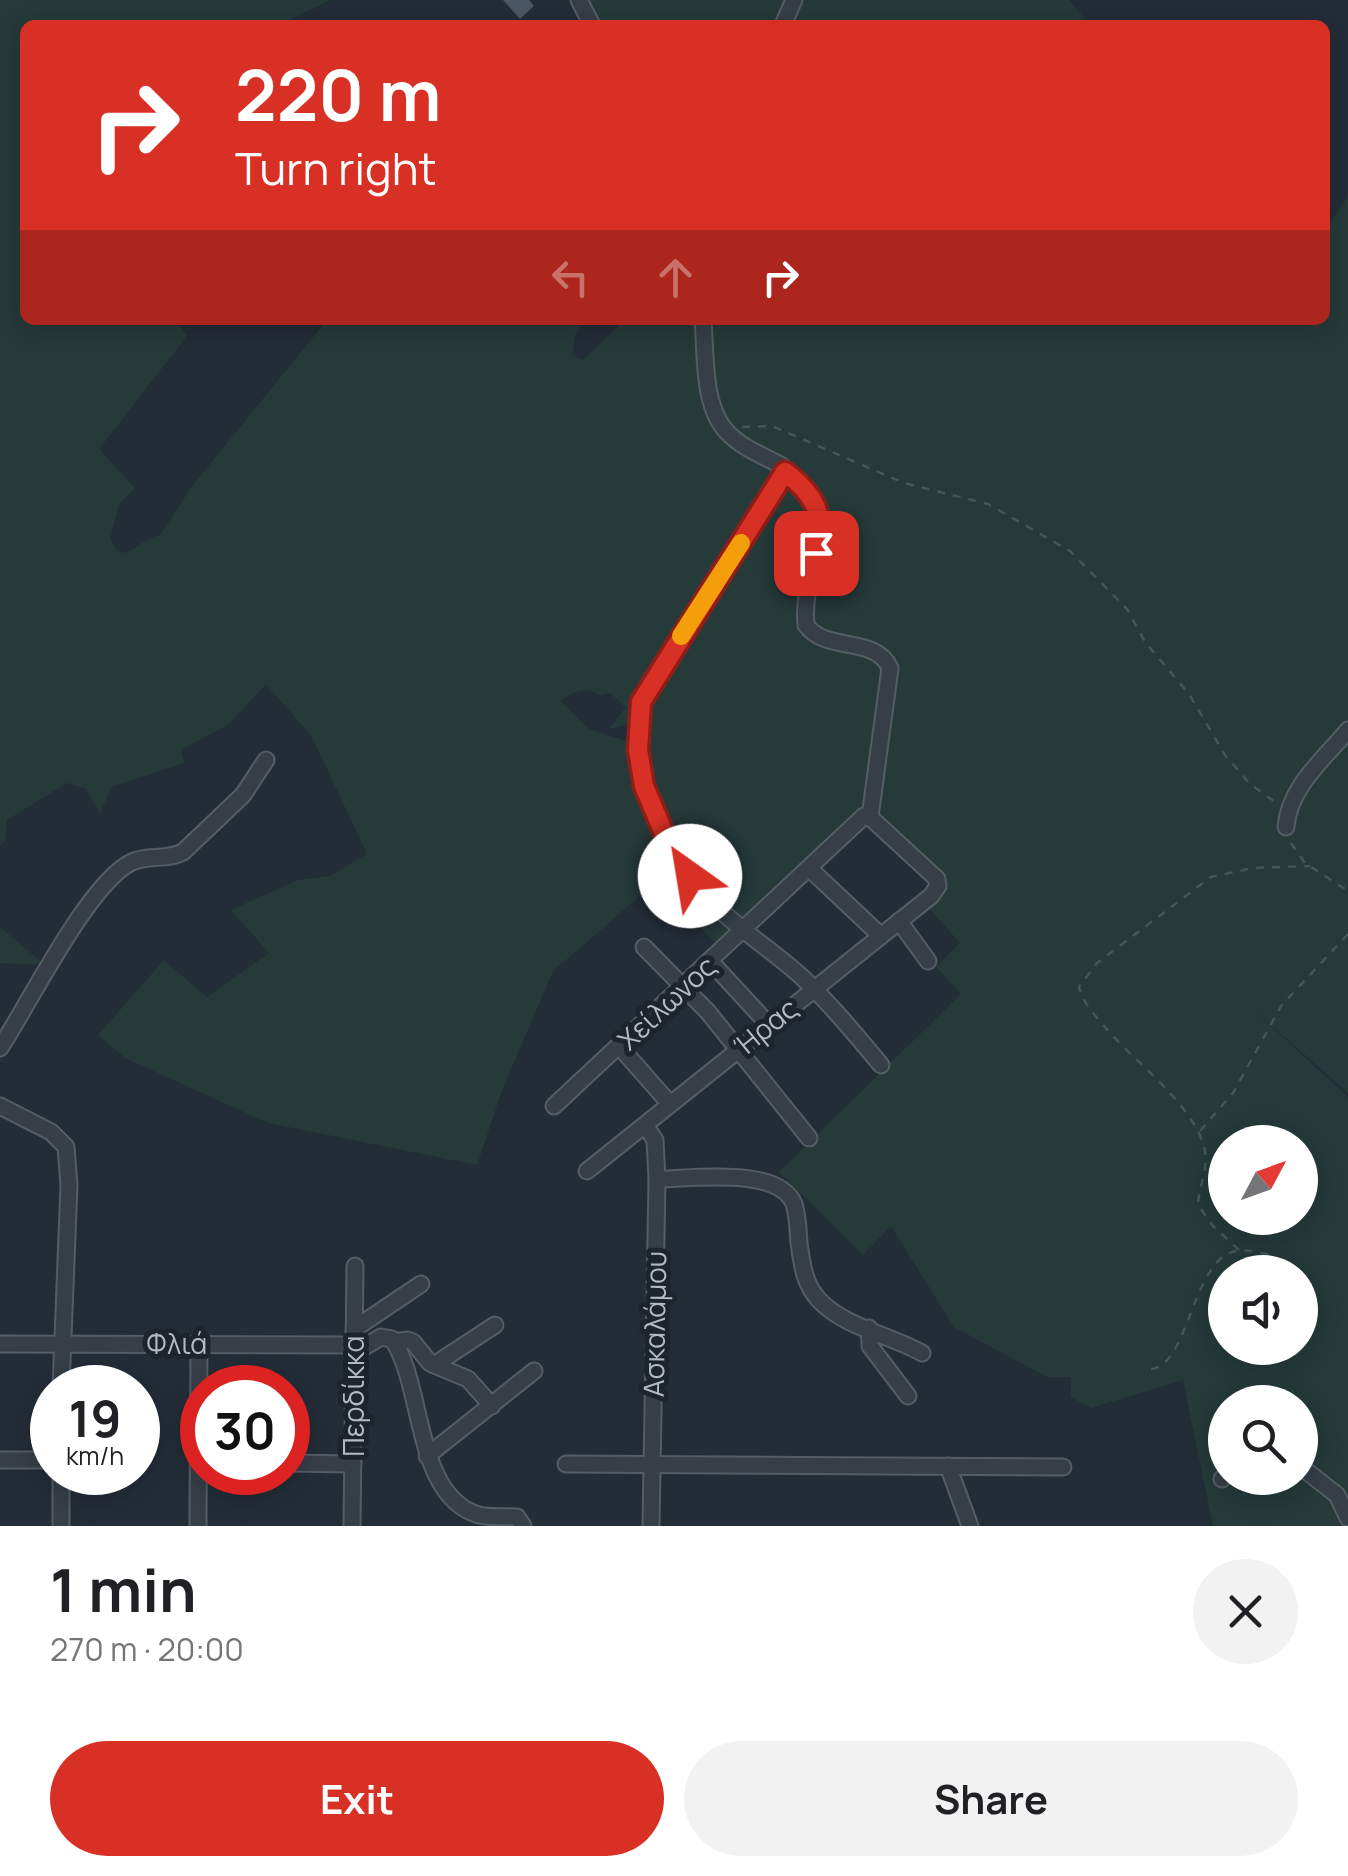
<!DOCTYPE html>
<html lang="en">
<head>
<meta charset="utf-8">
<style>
  :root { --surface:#fff; --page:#f2f2f2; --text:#202124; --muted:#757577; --accent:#d93025 }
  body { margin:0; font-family:Manrope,sans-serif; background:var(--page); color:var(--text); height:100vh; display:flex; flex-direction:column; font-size:38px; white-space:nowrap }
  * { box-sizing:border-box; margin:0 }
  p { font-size:32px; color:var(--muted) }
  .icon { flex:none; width:55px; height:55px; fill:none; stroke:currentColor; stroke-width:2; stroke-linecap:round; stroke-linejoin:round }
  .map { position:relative; height:1526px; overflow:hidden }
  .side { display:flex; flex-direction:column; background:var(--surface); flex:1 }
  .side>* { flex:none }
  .banner { position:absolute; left:20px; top:20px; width:1310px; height:305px; border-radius:15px; box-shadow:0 5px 25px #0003; background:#d93025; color:#fff; overflow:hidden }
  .needle { width:65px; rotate:49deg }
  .controls { position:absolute; left:1208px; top:1125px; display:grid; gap:20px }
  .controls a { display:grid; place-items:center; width:110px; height:110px; border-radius:50%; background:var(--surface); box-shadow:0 5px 25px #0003; font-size:50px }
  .speed { position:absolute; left:30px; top:1365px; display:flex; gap:20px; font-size:50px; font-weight:700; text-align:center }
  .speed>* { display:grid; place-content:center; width:130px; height:130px; border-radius:50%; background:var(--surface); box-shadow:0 5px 25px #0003; line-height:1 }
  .speed small { font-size:25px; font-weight:400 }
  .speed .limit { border:15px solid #d22; background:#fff; color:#111 }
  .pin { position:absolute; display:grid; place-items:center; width:85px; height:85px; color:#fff; margin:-42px; border-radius:20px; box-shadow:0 5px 15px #0006 }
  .me { position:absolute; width:110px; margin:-55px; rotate:328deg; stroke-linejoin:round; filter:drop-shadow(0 0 8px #0008) }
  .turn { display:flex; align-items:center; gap:35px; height:210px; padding:0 50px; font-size:45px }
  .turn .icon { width:130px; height:130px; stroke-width:2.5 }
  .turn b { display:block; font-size:70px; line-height:85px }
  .lanes { display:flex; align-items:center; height:95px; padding:0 50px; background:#0003; justify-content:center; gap:50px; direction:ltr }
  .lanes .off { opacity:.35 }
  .round { display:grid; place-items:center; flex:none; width:105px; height:105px; border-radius:52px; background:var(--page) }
  .headline { display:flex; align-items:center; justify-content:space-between; height:170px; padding:0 50px }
  h1 { font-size:60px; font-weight:700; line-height:75px }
  .button { display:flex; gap:20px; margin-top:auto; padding:20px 50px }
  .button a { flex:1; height:115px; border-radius:60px; background:var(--accent); color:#fff; font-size:40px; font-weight:700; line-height:115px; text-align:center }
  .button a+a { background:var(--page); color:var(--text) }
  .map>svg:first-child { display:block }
  .green { fill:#263a3a; fill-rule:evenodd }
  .building { fill:#4b5764 }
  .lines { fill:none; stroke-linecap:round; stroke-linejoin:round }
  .street-casing { stroke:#545d66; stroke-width:19 }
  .path { stroke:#445758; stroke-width:2.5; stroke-dasharray:8 8; stroke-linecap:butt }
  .street { stroke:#363f48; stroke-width:15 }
  .route-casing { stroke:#8d1f18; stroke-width:25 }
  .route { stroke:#d93025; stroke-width:18 }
  .slow { stroke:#f59e0b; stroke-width:18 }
  .labels { text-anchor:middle; stroke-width:10; stroke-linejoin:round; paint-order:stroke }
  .street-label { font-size:28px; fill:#b1bac5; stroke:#1c242d }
</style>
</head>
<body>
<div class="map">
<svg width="1348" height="1526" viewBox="0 0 1348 1526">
  <rect width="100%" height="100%" fill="#232d38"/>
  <g class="green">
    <path d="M0 0H330L285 22V25H25V320H181L178 324 187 336 99 449 135 488 119 504 110 539 117 550 124 553C138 549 146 537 160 535L193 485 327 320H577L580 328 575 336 572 355 583 360 625 320H695C700 361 695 416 730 444 745 455 764 459 777 472L638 683 629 705 628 724 609 729 626 707 610 693 600 695C587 686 572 692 560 701L589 729 626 741 634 784 645 811 734 928 726 938 715 942 654 884 553 971 501 1093 477 1165 268 1123 125 1058 98 1035 164 960 207 997 269 953 231 910 298 880 330 876 367 854 312 737 266 684 229 724 181 750 184 763 111 787 100 814 86 789 67 783 7 820 5 841 0 845Z"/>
    <path d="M589 0H785L775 25H599Z"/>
    <path d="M799 0H1069L1090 25H788Z"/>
    <path d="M1348 197V1093L1246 1003 1348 1097V1526H1213L1183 1380 1091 1408 1071 1397V1377H1047L954 1327 891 1226 863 1255 779 1172 961 994 936 967 960 943 928 907 941 894 872 810 745 919C695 894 652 811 644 757 641 737 645 716 649 695L793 470 788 462C772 453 753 445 739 434 708 408 711 356 707 320H1325V229ZM1225 1142H1300V1218H1225ZM1225 1272H1300V1348H1225ZM1225 1402H1300V1478H1225Z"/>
    <path d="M0 927 45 965 0 963Z"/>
  </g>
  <path class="building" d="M503 0H529L534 6 520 19Z"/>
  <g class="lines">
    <defs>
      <g id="street">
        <path d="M579 0 592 25"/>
        <path d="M783 25 794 0"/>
        <path d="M703 320C706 354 702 407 728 433 742 448 764 456 782 466L785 474 643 697C620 766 663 851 710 900 736 928 775 952 804 979 832 1006 856 1035 881 1065"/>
        <path d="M785 472C851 519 800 563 806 625 826 653 875 635 890 668L870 817"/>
        <path d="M1286 827C1289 787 1324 759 1348 730"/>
        <path d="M810 869 881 936"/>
        <path d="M899 921 928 961"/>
        <path d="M644 947 708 1012 809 1138"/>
        <path d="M711 962 769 1025"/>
        <path d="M619 1046 670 1104"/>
        <path d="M0 1048C29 1004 87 886 130 863 146 854 166 861 183 852L243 795 266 760"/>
        <path d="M0 1106 51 1132 66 1147 69 1185 61 1388"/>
        <path d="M554 1106 864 816 872 819 937 879 938 886 931 896 587 1171"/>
        <path d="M645 1125 655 1140 657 1179 651 1526"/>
        <path d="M657 1179C692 1179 779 1166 794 1204 798 1216 798 1231 799 1243 802 1264 804 1284 819 1300 844 1327 890 1335 922 1353"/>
        <path d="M869 1328 870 1346 908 1396"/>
        <path d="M354 1329 421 1284"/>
        <path d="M395 1342 408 1340 413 1342 430 1363 468 1379 492 1406"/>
        <path d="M0 1344 354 1345"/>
        <path d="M354 1353 381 1337 392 1339C424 1383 414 1497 479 1515 491 1518 505 1516 517 1517L523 1526"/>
        <path d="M434 1365 495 1325"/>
        <path d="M427 1456 534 1371"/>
        <path d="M0 1460H52"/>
        <path d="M288 1463 353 1464"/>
        <path d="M566 1464 1063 1467"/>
        <path d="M948 1466 970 1526"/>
        <path d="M1300 1466 1337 1495 1348 1518"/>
        <path d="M1222 1479 1225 1476"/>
        <path d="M61 1526V1472"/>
        <path d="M198 1526 199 1345"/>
        <path d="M352 1526 355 1266"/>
      </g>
    </defs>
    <use href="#street" class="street-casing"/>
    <g class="path">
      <path d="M742 427 772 426 904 483 988 504 1070 551 1127 609 1145 642 1189 694 1225 755 1250 784 1278 804"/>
      <path d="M1291 843 1305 863 1348 891"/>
      <path d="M1200 1131 1233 1093 1281 1006 1348 934"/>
      <path d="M1239 1250 1212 1225 1198 1205C1199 1186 1208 1170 1205 1152 1197 1106 1134 1062 1104 1026 1094 1014 1083 1003 1079 987L1097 963 1211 877 1253 868 1310 866"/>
      <path d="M1151 1369C1189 1366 1192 1259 1236 1251 1248 1249 1263 1254 1276 1256"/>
    </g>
    <use href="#street" class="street"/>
  </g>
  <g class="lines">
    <defs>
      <path id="route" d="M690 876 666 838 644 786 638 750 641 702 785 472C816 495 826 517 816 553"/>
    </defs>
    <use href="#route" class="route-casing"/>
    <use href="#route" class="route"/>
    <path class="slow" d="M681 636 741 543"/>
  </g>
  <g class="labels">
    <g class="street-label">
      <text transform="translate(667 1003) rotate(-43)" y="10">Χείλωνος</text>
      <text transform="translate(766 1027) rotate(-39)" y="10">Ήρας</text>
      <text transform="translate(655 1324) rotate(-89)" y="10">Ασκαλάμου</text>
      <text x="177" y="1354">Φλιά</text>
      <text transform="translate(354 1396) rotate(-90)" y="10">Περδίκκα</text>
    </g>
  </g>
</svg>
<div class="controls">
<a><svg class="needle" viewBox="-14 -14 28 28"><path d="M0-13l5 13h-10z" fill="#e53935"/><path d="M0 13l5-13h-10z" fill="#757577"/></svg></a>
<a><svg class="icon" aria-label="sound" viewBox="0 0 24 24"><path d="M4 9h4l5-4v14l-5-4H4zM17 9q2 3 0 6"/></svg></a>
<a><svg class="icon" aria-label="search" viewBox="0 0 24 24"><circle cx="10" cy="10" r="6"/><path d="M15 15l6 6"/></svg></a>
</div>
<div class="speed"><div>19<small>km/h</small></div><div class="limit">30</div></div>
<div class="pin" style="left:816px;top:553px;background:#d93025"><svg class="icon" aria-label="arrive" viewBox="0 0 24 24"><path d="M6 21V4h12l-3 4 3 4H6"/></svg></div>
<svg class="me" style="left:690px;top:876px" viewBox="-20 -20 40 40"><circle r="19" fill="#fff"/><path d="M0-13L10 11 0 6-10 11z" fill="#d93025"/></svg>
<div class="banner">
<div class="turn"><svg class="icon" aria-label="right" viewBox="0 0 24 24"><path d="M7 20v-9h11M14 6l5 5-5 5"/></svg><div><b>220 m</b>Turn right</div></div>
<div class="lanes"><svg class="icon off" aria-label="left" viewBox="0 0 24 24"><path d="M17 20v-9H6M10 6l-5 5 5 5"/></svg><svg class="icon off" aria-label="ahead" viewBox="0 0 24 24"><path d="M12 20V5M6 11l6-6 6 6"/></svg><svg class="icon" aria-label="right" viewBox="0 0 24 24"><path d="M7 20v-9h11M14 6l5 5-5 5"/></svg></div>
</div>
</div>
<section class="side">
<div class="headline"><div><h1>1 min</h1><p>270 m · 20:00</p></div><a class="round"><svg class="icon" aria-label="close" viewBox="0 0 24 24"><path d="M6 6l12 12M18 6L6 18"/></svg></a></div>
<div class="button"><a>Exit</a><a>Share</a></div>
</section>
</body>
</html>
